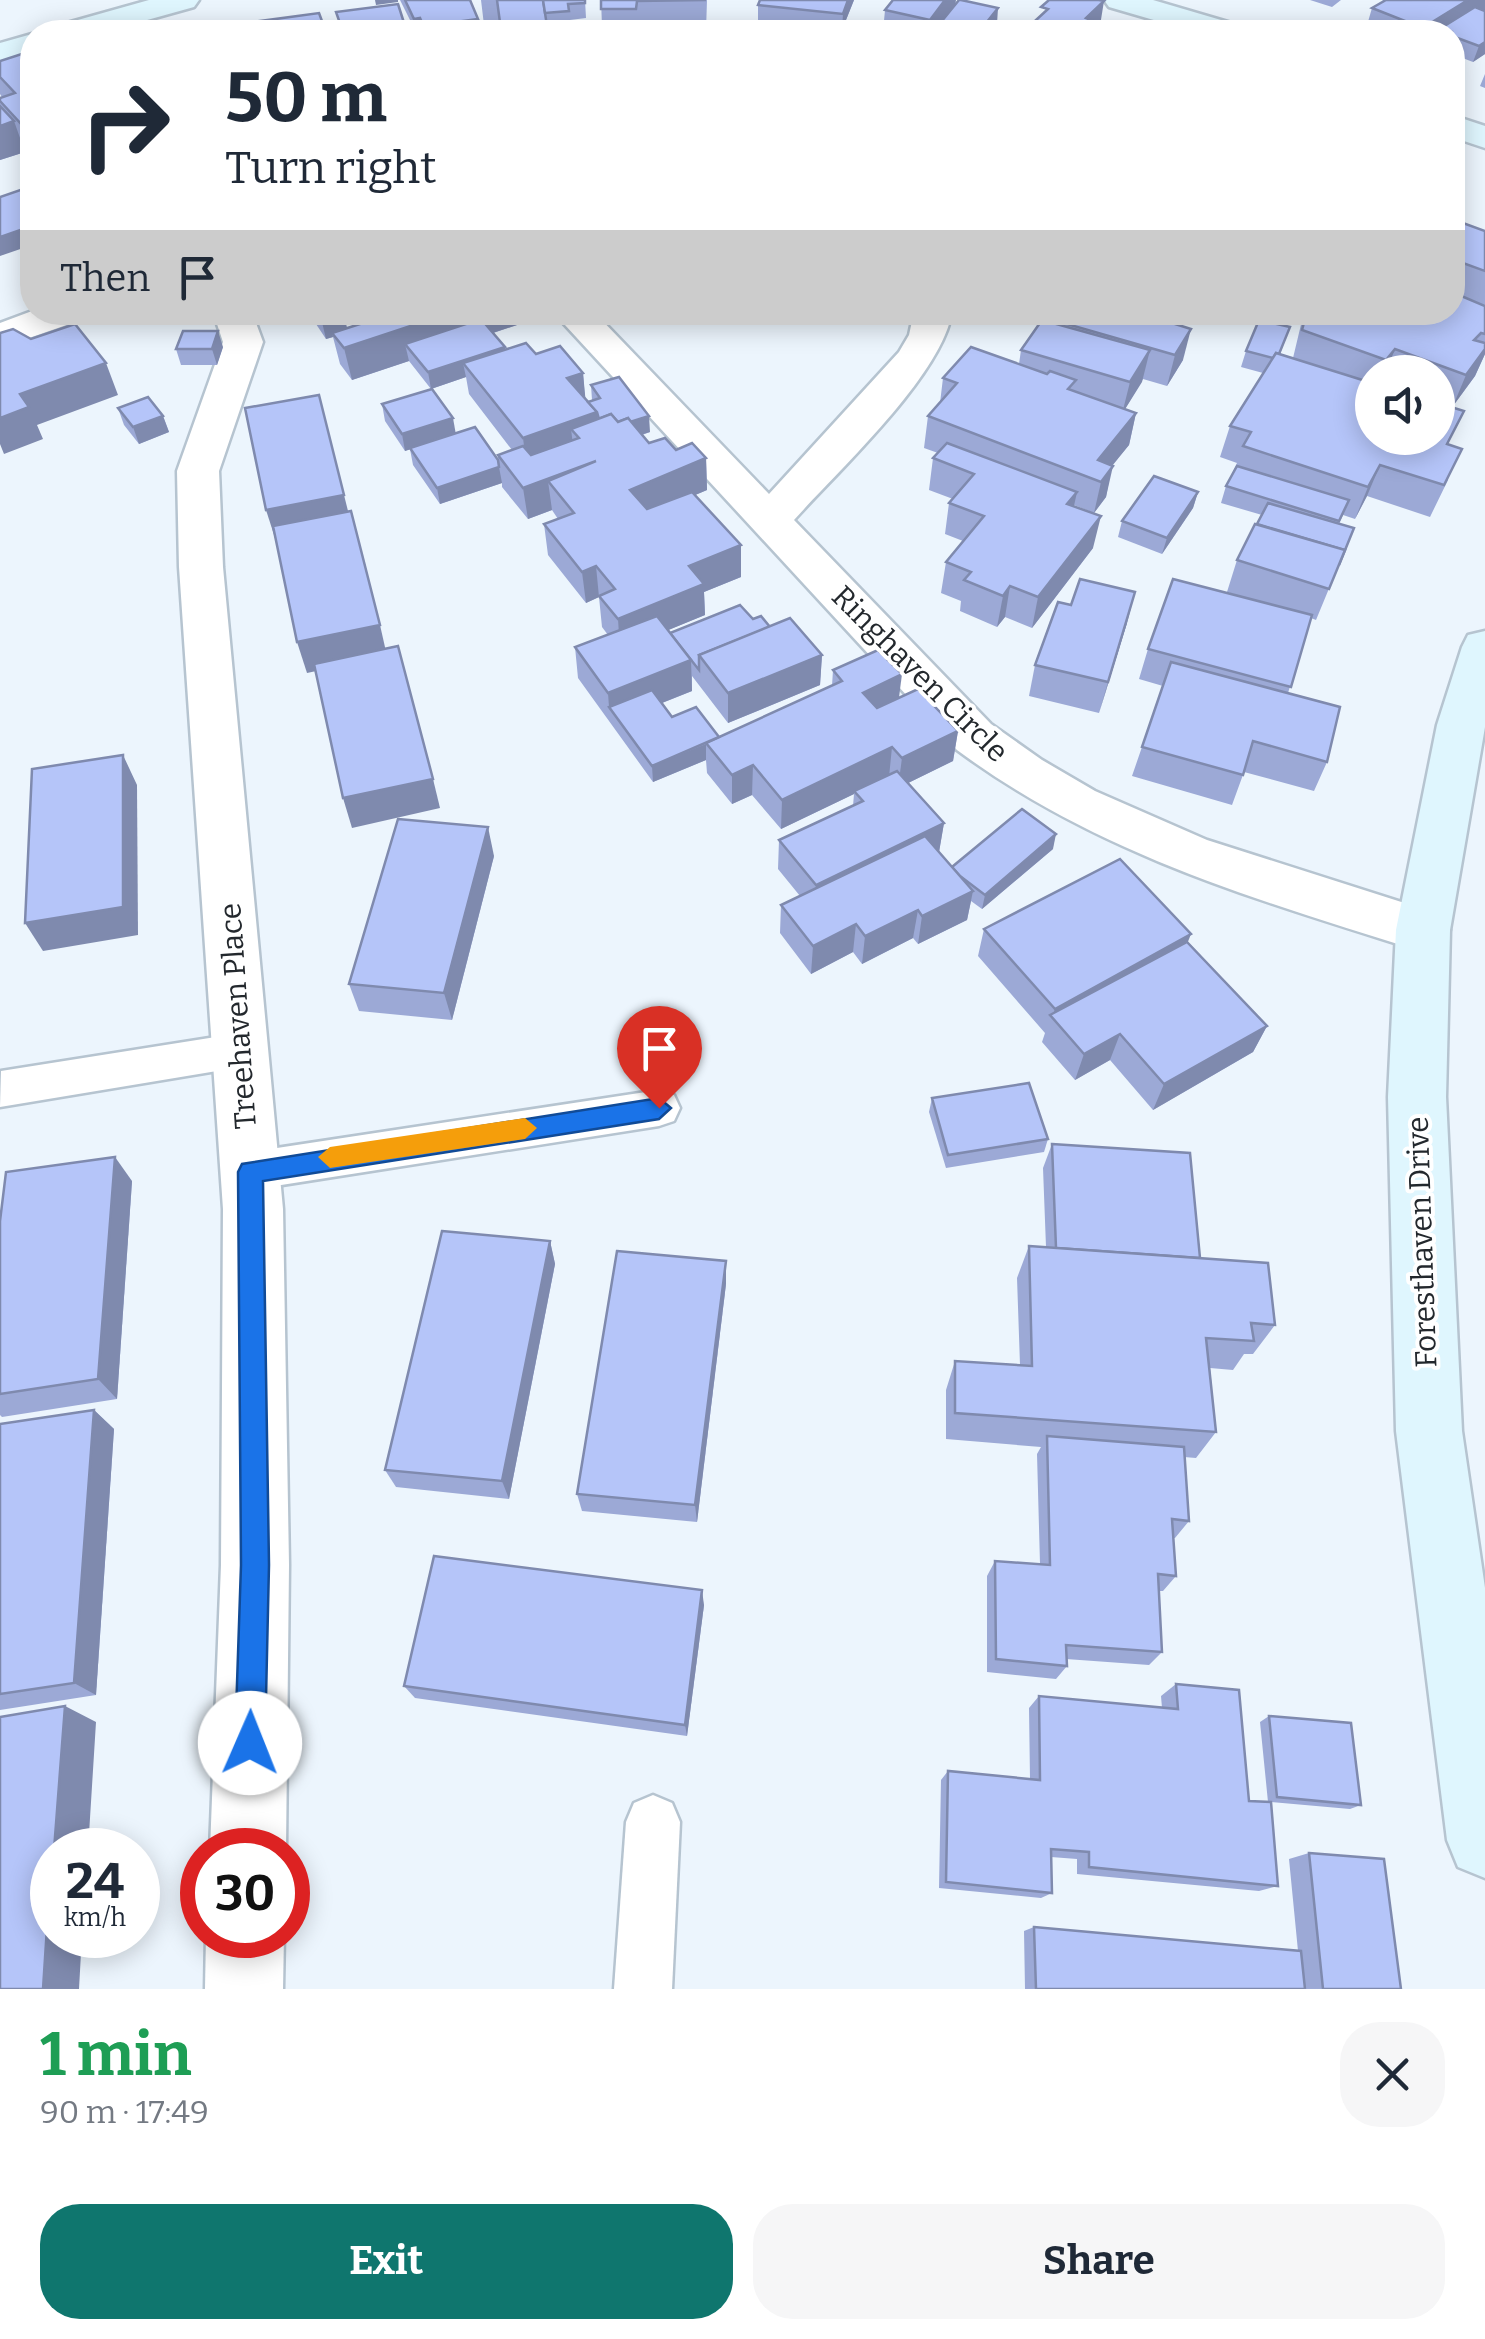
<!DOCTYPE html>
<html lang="en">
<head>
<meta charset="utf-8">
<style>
  :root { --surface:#fff; --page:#f6f6f7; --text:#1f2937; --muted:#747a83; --accent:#0f766e }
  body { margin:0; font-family:Bitter,serif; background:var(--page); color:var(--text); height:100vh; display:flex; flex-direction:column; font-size:38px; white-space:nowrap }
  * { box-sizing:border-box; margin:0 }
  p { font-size:32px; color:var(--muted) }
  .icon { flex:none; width:55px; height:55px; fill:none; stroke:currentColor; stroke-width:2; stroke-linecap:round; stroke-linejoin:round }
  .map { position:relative; height:1989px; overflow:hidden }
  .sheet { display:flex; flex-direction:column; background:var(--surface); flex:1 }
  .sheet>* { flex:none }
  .top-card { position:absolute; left:20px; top:20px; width:1445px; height:305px; border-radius:40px; box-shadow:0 5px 25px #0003; background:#fff; color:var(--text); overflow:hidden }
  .buttons { position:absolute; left:1355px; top:355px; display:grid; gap:20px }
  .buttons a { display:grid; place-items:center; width:100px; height:100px; border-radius:50%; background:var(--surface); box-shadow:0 5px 25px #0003; font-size:50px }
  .speed { position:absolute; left:30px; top:1828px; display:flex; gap:20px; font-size:50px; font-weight:700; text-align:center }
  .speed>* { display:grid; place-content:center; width:130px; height:130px; border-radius:50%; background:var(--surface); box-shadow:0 5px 25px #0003; line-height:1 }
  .speed small { font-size:25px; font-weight:400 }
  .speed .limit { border:15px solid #d22; background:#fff; color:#111 }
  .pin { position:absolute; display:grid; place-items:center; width:85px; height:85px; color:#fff; margin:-102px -42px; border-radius:50% 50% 50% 0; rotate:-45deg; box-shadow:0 0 10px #0007 }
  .pin .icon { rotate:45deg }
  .me { position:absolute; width:110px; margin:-55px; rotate:1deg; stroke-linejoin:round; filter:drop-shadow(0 0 8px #0008) }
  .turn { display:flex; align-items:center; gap:35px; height:210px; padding:0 40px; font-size:45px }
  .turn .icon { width:130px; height:130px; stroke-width:2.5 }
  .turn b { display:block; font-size:70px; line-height:85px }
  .then { display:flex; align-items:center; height:95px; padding:0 40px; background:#0003; gap:20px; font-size:38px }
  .round { display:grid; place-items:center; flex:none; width:105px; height:105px; border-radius:40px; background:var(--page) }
  .overview { display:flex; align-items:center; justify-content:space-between; height:170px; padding:0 40px }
  h1 { font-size:60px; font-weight:700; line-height:75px; color:#1e9e55 }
  .action { display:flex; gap:20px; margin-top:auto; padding:20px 40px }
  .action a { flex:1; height:115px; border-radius:40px; background:var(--accent); color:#fff; font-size:40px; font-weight:700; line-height:115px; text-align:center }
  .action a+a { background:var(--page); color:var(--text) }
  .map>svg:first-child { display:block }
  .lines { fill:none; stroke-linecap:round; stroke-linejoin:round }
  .lane-casing { stroke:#b6c4d0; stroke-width:5 }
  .street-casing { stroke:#b6c4d0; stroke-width:5 }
  .secondary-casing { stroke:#b6c4d0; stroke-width:5 }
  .lane { fill:#fff; fill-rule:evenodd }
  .street { fill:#fff; fill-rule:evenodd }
  .secondary { fill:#dff6fe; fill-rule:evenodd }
  .wall { fill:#9ca9d6 }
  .shaded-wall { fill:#7f8aae }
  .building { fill:#b5c5f9; stroke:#7f8aae; stroke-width:2.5 }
  .route { fill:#1a73e8; stroke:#114b97; stroke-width:2.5 }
  .slow { fill:#f59e0b }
  .labels { text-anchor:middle; stroke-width:8; stroke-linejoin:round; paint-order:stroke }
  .street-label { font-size:30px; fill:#23282d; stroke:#fff }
</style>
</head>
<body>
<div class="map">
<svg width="1485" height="1989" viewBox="0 0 1485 1989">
  <rect width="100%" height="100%" fill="#ecf5fd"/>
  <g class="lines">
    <defs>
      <g id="lane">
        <path d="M241 1033 255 1038 261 1050 255 1062 241 1067 0 1107 1 1071Z"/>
        <path d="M659 1090 674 1095 680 1108 674 1121 659 1126 250 1190 235 1185 228 1171 235 1157 250 1152Z"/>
        <path d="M653 1795 672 1803 680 1822 672 1989H614L626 1822 634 1803Z"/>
      </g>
      <g id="street">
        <path d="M32 311V312H86L81 320 0 348V323Z"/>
        <path d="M213 312H252L263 342 219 471 223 567 283 1209 289 1565 286 1850H210L221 1565 223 1209 179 567 177 471 223 342Z"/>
        <path d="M553 312H594L769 494 899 352 909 335 914 312H952C942 375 839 470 794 520L991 724 1042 760 1095 791 1207 840 1442 915 1450 930 1442 945 1423 952C1256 899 1099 855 957 750Z"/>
        <path d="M206 1935H284L283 1989H205Z"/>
      </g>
      <g id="secondary">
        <path d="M149 0H199L194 7 104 32H55L60 25Z"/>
        <path d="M1104 0H1153L1238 25 1243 32H1195L1109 7Z"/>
        <path d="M32 34V54L0 63V43Z"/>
        <path d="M1452 115 1485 126V148L1452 137Z"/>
        <path d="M1485 631V727L1450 930 1446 1097 1462 1431 1485 1588V1878L1458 1867 1447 1840 1396 1431 1388 1097 1396 930 1437 725 1462 647 1468 635Z"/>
      </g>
    </defs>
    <use href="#lane" class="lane-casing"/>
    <use href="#street" class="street-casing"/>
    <use href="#secondary" class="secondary-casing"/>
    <use href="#lane" class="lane"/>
    <use href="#street" class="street"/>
    <use href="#secondary" class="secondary"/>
  </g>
  <g class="wall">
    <path d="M400 0H471L479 32H416Z"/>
    <path d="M481 0H585L586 18 570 20 571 27 548 28V32L602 26 601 0H707L706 31 501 32 500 24 484 25Z"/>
    <path d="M854 0 842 30 758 20V5Z"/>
    <path d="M1310 0H1341L1332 7Z"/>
    <path d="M1383 0H1485V54L1473 62 1452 54V32H1365L1372 8 1382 2Z"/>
    <path d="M955 5 997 24 990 32H883L885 10Z"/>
    <path d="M32 53V155L22 143 25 152 0 160V98L2 97 0 94V61Z"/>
    <path d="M1485 74V88L1480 86Z"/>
    <path d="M1452 219 1485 231V354L1475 376 1453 406 1438 401V372H1372V438L1449 445 1448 480 1430 517 1367 496 1355 519 1343 515 1339 524 1354 528 1316 620 1311 618 1288 693 1327 762 1314 791 1244 772 1232 805 1132 776 1163 686 1139 679 1148 649 1247 598 1227 592 1237 560 1262 515 1221 503 1226 486 1237 463 1220 457 1230 426 1263 373 1241 367 1246 351 1290 327 1280 354 1293 358 1304 312H1452L1458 297 1452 295Z"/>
    <path d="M312 312H342L347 328 381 317 380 312H541V317L493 333 505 349 536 354 583 373 585 399 588 401 592 400 591 385 650 432 642 435 649 443 706 458 707 490 695 495 741 577 704 592 705 615 668 630 670 633 753 619 770 627 822 655 820 685 728 723 692 676V691L662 703 672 717 719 737 832 686 833 670 899 698 958 731 953 761 908 783 944 823 939 852 952 867 1053 849 982 909 971 901 967 920 918 944 913 938 862 964 853 952 811 974 780 933 781 905 800 896 778 869 779 840 853 806 854 794 781 829 752 795 732 804 707 773 706 760 653 782 578 678 575 647 608 635 602 627 599 597 586 603 548 555 544 524 558 519 552 510 528 519 502 487V483L440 504 413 465 410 449 405 451 385 421 382 404 455 434 498 460V455L512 450 469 394 466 377 431 389 409 361 352 380 340 364 333 337 326 339 314 321Z"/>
    <path d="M1039 316 1176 324 1183 360 1167 386 1143 379 1125 409 1136 413 1129 445 1112 465 1106 497 1094 513 1074 505 1093 548 1032 628 1005 617 997 627 960 611 961 601 941 593 946 562 963 541 945 534 949 503 953 499 929 490 933 458 938 453 924 448 928 416 940 403 943 378 1019 364 1021 350 1037 328Z"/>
    <path d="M223 347 217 365H181L176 349Z"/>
    <path d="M118 408 163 416 169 432 139 444 124 425Z"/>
    <path d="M1198 492 1193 508 1162 554 1118 537 1122 521Z"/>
    <path d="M1127 623 1099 713 1029 696 1035 665Z"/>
    <path d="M494 856 452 1020 359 1011 349 984Z"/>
    <path d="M984 929 1188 942 1267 1026 1253 1052 1153 1110 1110 1060 1075 1080 1042 1042 1045 1033 978 956Z"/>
    <path d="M932 1098 1048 1139 1044 1152 946 1168 929 1112Z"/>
    <path d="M1052 1144 1200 1258 1275 1325 1253 1354H1244L1233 1370 1210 1368 1216 1432 1196 1458 1184 1457 1189 1521 1175 1538H1173L1176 1576 1163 1591H1159L1162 1652 1149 1665 1066 1659 1067 1666 1056 1679 987 1672V1576L995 1561 1040 1564 1037 1454 1041 1447 946 1439V1390L955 1361 1020 1365 1017 1278 1029 1246 1046 1247 1043 1168Z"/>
    <path d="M132 1181 117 1399 2 1417 0 1415V1221Z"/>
    <path d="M550 1241 555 1264 509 1499 396 1487 385 1470Z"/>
    <path d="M726 1284 697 1522 582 1511 577 1494Z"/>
    <path d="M94 1410 114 1429 96 1695 0 1710V1424Z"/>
    <path d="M704 1605 687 1736 415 1698 404 1686Z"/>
    <path d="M1176 1684 1249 1801 1268 1802 1260 1722 1269 1716 1361 1805 1350 1809 1271 1802 1278 1886 1259 1891 1077 1874V1859L1051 1857 1052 1893 1041 1898 939 1888 941 1780 948 1771 1030 1779 1029 1708 1039 1696 1162 1708 1161 1696Z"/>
    <path d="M1309 1853 1401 1989H1025L1024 1931 1034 1927 1298 1951 1289 1859Z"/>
  </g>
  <g class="shaded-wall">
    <path d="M375 0H398V2L376 5Z"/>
    <path d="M848 0H854L842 30 843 14Z"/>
    <path d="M945 0H956L954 13 937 27 936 32H929L930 20Z"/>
    <path d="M1468 0H1485V13L1438 30 1437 32H1416Z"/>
    <path d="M1104 1 1099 32H1077L1086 18Z"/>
    <path d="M998 8 997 24 990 32H979Z"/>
    <path d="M420 18 423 32H416L414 19Z"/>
    <path d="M478 19 479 32H449L448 23Z"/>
    <path d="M405 26 406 32H353Z"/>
    <path d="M1485 42V54L1473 62 1479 46Z"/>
    <path d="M14 121 25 152 0 160V126Z"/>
    <path d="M32 123V152L23 126Z"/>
    <path d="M32 226V245L0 256V237Z"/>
    <path d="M453 312H541V317L417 358 405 344 409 361 352 380 344 348Z"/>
    <path d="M344 316 348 332 332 333 333 337 326 339 322 322Z"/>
    <path d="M1191 329 1183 360 1167 386 1175 355Z"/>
    <path d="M218 331 223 347 217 365 212 349Z"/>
    <path d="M1485 343V354L1475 376 1453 406 1466 375Z"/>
    <path d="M505 347 507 363H463L466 377 431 389 428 372Z"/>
    <path d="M1395 349 1386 372H1381L1386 360Z"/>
    <path d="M1150 350 1142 382 1122 414 1130 382Z"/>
    <path d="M106 363 118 395 37 425 43 439 4 454 0 444V418L20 394Z"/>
    <path d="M583 373 586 405 567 378Z"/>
    <path d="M319 395 352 527 276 541 266 510Z"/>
    <path d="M597 412 600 444 579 438 571 429 574 453 527 469 523 438Z"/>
    <path d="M1136 413 1129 445 1100 481 1098 460Z"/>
    <path d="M163 416 169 432 139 444 133 427Z"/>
    <path d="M649 416 650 432 608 445 606 429Z"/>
    <path d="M453 418 456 435 405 451 402 434Z"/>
    <path d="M706 458 707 490 632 522 630 490Z"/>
    <path d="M596 461 548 481 552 510 528 519 523 488Z"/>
    <path d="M1380 465 1367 496 1355 519 1368 487Z"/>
    <path d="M1113 466 1106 497 1094 513 1101 482Z"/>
    <path d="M499 467 502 483 440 504 437 488Z"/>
    <path d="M1077 492 1070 524 1067 504Z"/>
    <path d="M1198 492 1193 508 1162 554 1167 538Z"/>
    <path d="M1101 516 1093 548 1032 628 1038 597Z"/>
    <path d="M741 545V577L704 592 705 615 620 650 618 619 689 566Z"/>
    <path d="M596 566 599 597 586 603 582 572Z"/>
    <path d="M1010 586 1005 617 997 627 1003 596Z"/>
    <path d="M1135 592 1127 623 1099 713 1108 682Z"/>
    <path d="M380 625 387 656 307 673 297 642Z"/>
    <path d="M822 655 820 685 728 723V693Z"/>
    <path d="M691 660 692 691 619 720 609 707 608 693Z"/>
    <path d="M902 674 898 705 860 723 863 693Z"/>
    <path d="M958 731 953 761 898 788 902 758Z"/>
    <path d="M706 744V760L653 782 652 766Z"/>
    <path d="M892 747 889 777 854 791V794L781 829 782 800Z"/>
    <path d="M123 755 137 785 138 935 43 951 25 923Z"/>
    <path d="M753 765 752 795 732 804V775Z"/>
    <path d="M433 779 440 808 352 828 343 798Z"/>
    <path d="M944 823 939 852 815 914 816 885Z"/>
    <path d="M488 827 494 856 452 1020 444 993Z"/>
    <path d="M1056 834 1053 849 982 909 985 895Z"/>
    <path d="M973 891 967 920 918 944 922 916Z"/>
    <path d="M918 910 913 938 862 964 865 936Z"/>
    <path d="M856 924 853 952 811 974 813 946Z"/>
    <path d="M1191 934 1180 962 1052 1017 1055 1009Z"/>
    <path d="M1267 1026 1253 1052 1153 1110 1164 1084Z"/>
    <path d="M1120 1034 1110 1060 1075 1080 1084 1054Z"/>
    <path d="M115 1157 132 1181 117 1399 98 1379Z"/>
    <path d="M550 1241 555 1264 509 1499 502 1481Z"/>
    <path d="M726 1261V1284L697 1522 695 1505Z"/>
    <path d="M94 1410 114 1429 96 1695 74 1683Z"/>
    <path d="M702 1590 704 1605 687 1736 685 1725Z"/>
    <path d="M65 1706 96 1722 88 1850H54Z"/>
    <path d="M52 1866V1935H82L79 1989H43Z"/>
  </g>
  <g class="building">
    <path d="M405 0H470L478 19 448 23 452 32H426L420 18 414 19Z"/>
    <path d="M497 0H543L547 26 501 30Z"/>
    <path d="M543 0H585V3L568 4 569 11 545 13Z"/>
    <path d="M601 0H706L637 1 636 9H601Z"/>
    <path d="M760 0H848L843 14 758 5Z"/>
    <path d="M893 0H945L930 20 885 10Z"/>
    <path d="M959 0H961L998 8 979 32H962L937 27Z"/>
    <path d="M1049 0H1099L1104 1 1086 18 1091 20 1077 32H1023L1048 9 1041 7Z"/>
    <path d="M1386 0H1468L1416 32 1396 26 1405 21 1372 8Z"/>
    <path d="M398 4 405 26 343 32 336 12Z"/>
    <path d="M1475 7 1485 11V42L1479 46 1452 36V32H1444L1438 30Z"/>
    <path d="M319 13 326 32H233L231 25Z"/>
    <path d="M224 24 227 32H194L193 29Z"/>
    <path d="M606 26 614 32H540Z"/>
    <path d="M31 51 32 123 23 126 0 101V98L15 93 0 77V61Z"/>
    <path d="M0 106 14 121 0 126Z"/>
    <path d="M32 186V226L0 237V197Z"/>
    <path d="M1452 219 1485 231V271L1452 259Z"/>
    <path d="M1459 295 1485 306V334L1481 333 1474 340 1485 343V349L1466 375 1395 349 1386 360 1302 330 1307 312H1452V298L1457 299Z"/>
    <path d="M315 312H342L344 316 322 322Z"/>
    <path d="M390 312H453L344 348 332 333 391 314Z"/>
    <path d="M1041 312H1174L1178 314 1172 323 1191 329 1175 355 1039 316Z"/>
    <path d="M481 319 505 347 428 372 405 344Z"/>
    <path d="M1042 320 1150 350 1130 382 1021 350Z"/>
    <path d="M1259 320 1290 327 1279 354 1276 353 1273 358 1246 351Z"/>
    <path d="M75 324 106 363 20 394 29 407 0 418V333L13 329 31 339Z"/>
    <path d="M183 331H218L212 349H176Z"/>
    <path d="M526 343 536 354 560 346 583 373 567 378 597 412 523 438 463 363Z"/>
    <path d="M971 347 1047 374 1050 371 1076 380 1068 389 1136 413 1098 460 1113 466 1101 482 928 416 957 383 943 378Z"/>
    <path d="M1276 353 1372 383V438H1438V403L1464 411 1447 444 1462 449 1444 485 1380 465 1368 487 1243 446 1251 432 1230 426Z"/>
    <path d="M619 377 649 416 630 422 628 418 618 422 611 414 599 419 597 412 588 402 600 398 591 385Z"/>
    <path d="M432 389 453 418 402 434 382 404Z"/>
    <path d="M319 395 344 495 266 510 245 408Z"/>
    <path d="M148 397 163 416 133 427 118 408Z"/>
    <path d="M611 414 618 422 628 418 649 443 665 438 676 450 692 443 706 458 630 490 647 509 692 492 741 545 689 566 704 584 618 619 599 596 615 589 596 566 582 572 544 524 574 513 548 481 596 461 523 488 498 455 523 446 531 455 579 438 571 429Z"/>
    <path d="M475 427 498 460 499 467 437 488 410 448Z"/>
    <path d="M947 443 1077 492 1067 504 1101 516 1038 597 1010 586 1003 596 964 580 971 572 946 562 984 516 949 503 974 474 933 458Z"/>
    <path d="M1237 466 1349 500 1339 521 1226 486Z"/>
    <path d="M1154 476 1198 492 1167 538 1122 521Z"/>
    <path d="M1268 503 1354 528 1339 565 1345 550 1257 524Z"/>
    <path d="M351 511 380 625 297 642 273 526Z"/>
    <path d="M1255 524 1345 550 1329 589 1237 560Z"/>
    <path d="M1080 579 1135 592 1108 682 1035 665 1058 602 1071 605Z"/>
    <path d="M1173 579 1312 615 1291 687 1148 649Z"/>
    <path d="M740 605 753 619 761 616 770 627 699 655V670L670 633Z"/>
    <path d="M657 616 691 660 608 693 575 647Z"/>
    <path d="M790 618 822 655 728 693 699 655Z"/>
    <path d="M398 646 433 779 343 798 314 664Z"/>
    <path d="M878 650 902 674 863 693 877 708 918 689 958 731 902 758 892 747 782 800 753 765 732 775 706 743 842 681 833 670Z"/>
    <path d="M1171 662 1340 707 1327 762 1253 741 1243 775 1142 747Z"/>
    <path d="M652 690 672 717 696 707 719 737 652 766 609 707Z"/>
    <path d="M123 755V907L25 923 32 769Z"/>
    <path d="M897 771 944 823 816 885 779 840 863 801 854 791Z"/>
    <path d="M1022 809 1056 834 985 895 960 876 952 867Z"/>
    <path d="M398 819 488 827 444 993 349 984Z"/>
    <path d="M925 836 973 891 922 916 918 910 865 936 856 924 813 946 781 905Z"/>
    <path d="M1120 859 1191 934 1055 1009 984 929Z"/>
    <path d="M1187 942 1267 1026 1164 1084 1120 1034 1084 1054 1050 1015Z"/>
    <path d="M1029 1083 1048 1139 948 1155 932 1098Z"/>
    <path d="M1052 1144 1190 1153 1200 1258 1056 1248Z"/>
    <path d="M115 1157 98 1379 0 1394V1221L6 1172Z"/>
    <path d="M442 1231 550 1241 502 1481 385 1470Z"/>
    <path d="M1029 1246 1268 1263 1275 1325 1251 1323 1254 1341 1206 1338 1216 1432 955 1413V1361L1032 1366Z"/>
    <path d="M617 1251 726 1261 695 1505 577 1494Z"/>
    <path d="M94 1410 74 1683 0 1694V1424Z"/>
    <path d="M1047 1436 1184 1447 1189 1521 1172 1519 1176 1576 1158 1574 1162 1652 1066 1645 1067 1666 996 1659 995 1561 1050 1565Z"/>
    <path d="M434 1556 702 1590 685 1725 404 1686Z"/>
    <path d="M1176 1684 1239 1690 1249 1801 1271 1802 1278 1886 1089 1867V1852L1051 1849 1052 1893 946 1882 948 1771 1040 1780 1039 1696 1178 1709Z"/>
    <path d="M65 1706 54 1850H52L43 1989H0V1717Z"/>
    <path d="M1269 1716 1351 1723 1361 1805 1277 1797Z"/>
    <path d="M1309 1853 1384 1859 1401 1989H1323Z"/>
    <path d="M1034 1927 1301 1951 1305 1989H1036Z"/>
  </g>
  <path class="route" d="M659 1098 671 1108 659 1119 263 1181 269 1565 265 1743 261 1754 250 1758 240 1754 235 1743 241 1565 238 1172 242 1164Z"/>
  <path class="slow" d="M525 1118 537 1128 525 1139 330 1168 318 1157 330 1147Z"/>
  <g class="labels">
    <g class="street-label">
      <text transform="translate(920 674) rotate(45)" y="10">Ringhaven Circle</text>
      <text transform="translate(238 1016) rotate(-94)" y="10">Treehaven Place</text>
      <text transform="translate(1422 1242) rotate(-92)" y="10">Foresthaven Drive</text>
    </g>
  </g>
</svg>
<div class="buttons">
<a><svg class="icon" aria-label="sound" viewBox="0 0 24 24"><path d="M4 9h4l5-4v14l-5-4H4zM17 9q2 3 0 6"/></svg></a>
</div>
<div class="speed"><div>24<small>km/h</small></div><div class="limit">30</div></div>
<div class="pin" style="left:659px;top:1108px;background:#d93025"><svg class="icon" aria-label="arrive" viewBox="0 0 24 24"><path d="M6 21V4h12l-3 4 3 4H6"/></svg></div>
<svg class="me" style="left:250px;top:1743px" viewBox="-20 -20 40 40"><circle r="19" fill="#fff"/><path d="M0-13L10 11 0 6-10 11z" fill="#1a73e8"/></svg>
<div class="top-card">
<div class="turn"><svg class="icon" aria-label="right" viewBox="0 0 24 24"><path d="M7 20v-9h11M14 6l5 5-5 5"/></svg><div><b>50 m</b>Turn right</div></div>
<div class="then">Then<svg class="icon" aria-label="arrive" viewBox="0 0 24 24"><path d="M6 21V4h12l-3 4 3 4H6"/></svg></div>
</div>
</div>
<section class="sheet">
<div class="overview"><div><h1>1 min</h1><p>90 m · 17:49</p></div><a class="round"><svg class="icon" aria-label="close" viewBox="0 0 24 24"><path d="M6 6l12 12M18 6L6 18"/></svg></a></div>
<div class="action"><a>Exit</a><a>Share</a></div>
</section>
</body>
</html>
